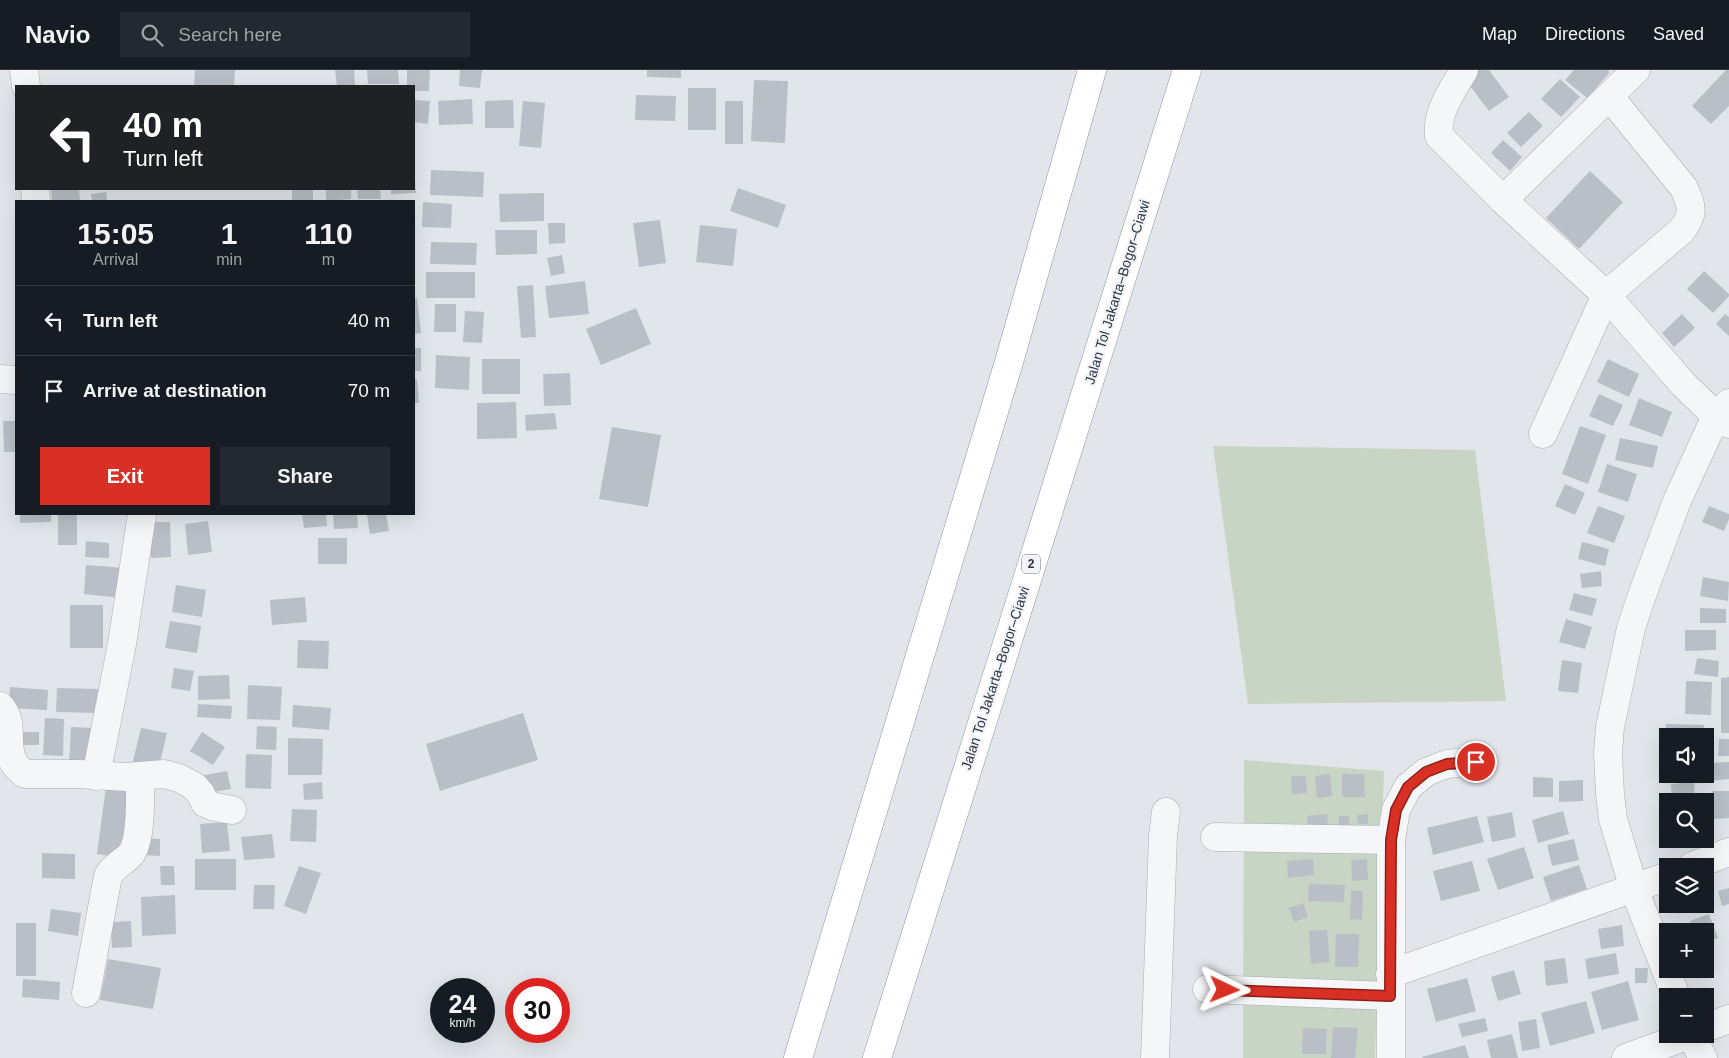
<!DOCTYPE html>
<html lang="en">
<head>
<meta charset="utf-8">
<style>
  :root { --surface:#171b24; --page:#242831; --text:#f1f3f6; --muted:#9ea1a6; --line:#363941; --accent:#d93025 }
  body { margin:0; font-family:Helvetica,sans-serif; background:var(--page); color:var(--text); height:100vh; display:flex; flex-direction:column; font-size:19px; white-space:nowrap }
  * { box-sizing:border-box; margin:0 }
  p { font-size:16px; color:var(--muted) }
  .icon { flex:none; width:28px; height:28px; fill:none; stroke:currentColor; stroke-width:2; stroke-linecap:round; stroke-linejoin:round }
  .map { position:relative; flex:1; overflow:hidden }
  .side { position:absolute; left:15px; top:130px; width:400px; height:315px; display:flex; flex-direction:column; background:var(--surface); border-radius:0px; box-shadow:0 5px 20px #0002 }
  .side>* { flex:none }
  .top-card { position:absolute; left:15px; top:15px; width:400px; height:105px; border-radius:0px; box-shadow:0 5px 20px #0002; background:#202124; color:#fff; overflow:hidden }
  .tools { position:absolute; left:1659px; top:658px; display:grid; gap:10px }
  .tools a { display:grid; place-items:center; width:55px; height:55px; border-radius:0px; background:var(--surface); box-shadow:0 5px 20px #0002; font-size:25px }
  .speed { position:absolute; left:430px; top:908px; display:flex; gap:10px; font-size:25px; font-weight:700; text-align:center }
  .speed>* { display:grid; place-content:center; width:65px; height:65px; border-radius:50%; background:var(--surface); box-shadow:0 5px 20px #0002; line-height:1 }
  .speed small { font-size:12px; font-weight:400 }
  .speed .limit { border:8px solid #d22; background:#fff; color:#111 }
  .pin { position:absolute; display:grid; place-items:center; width:42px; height:42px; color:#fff; margin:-21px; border:2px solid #fff; border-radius:50%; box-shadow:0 1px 5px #0007 }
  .me { position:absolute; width:55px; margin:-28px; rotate:92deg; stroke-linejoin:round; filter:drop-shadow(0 0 4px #0008) }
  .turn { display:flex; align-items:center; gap:18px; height:105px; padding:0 25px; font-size:22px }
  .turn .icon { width:65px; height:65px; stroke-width:2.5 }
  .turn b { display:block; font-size:35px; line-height:42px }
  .eta { display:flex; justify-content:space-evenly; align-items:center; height:85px; text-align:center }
  .eta b { font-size:30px; font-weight:700; line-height:35px }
  .button { display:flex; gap:10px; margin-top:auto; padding:10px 25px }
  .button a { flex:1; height:58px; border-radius:0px; background:var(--accent); color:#fff; font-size:20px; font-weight:700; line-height:58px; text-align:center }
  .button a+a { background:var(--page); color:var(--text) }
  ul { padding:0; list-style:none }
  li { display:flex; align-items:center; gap:15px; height:70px; padding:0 25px; border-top:1px solid var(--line) }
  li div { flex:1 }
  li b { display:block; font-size:19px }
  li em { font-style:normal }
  header { display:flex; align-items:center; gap:30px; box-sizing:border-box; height:70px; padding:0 25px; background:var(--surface); border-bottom:1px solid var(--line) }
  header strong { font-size:24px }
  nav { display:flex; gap:28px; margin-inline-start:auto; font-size:18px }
  .search { width:350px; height:45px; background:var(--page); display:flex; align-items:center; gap:12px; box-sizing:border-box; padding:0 18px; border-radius:0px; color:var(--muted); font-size:19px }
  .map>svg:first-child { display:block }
  .green { fill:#c8d4c4 }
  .building { fill:#babfc7 }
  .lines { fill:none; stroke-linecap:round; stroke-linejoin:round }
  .minor-casing { stroke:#a7adb4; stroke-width:29 }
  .motorway-casing { stroke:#8a94a0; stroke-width:29 }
  .minor { stroke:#f5f6f8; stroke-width:28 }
  .motorway { stroke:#fff; stroke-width:28 }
  .route-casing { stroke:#8d1f18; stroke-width:12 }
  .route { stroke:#d93025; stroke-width:9 }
  .labels { text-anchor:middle; stroke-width:4.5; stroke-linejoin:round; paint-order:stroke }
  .shield { fill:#f2f4f7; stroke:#676e78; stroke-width:1 }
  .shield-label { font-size:12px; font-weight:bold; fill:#2b3441 }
  .street-label { font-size:14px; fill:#2b3441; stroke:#f2f4f7 }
</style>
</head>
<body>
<header>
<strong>Navio</strong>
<div class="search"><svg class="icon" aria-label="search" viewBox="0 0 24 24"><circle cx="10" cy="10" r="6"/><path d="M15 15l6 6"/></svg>Search here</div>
<nav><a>Map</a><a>Directions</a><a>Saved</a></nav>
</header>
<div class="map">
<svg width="1729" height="988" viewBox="0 0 1729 988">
  <rect width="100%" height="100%" fill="#e2e6ea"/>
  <g class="green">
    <path d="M1213 376 1475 380 1506 631 1248 634Z"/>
    <path d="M1244 690 1384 701 1375 988H1243Z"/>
  </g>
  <g class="building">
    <path d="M195 0H235L234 16H194Z"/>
    <path d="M335 0H354L355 15 337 16Z"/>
    <path d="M367 0H398L399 14H368Z"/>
    <path d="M407 0H430L429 21H414V16H407Z"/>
    <path d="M460 0H482L480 18 459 16Z"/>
    <path d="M647 0H681V8L647 7Z"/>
    <path d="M1476 0H1489L1509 27 1489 41 1464 8Z"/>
    <path d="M1574 0H1607L1610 2 1587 28 1565 10Z"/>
    <path d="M1726 0H1729V36L1711 54 1692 36Z"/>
    <path d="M1560 9 1580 27 1561 47 1541 29Z"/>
    <path d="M754 10 788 11 785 73 751 71Z"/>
    <rect x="688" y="18" width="28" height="42"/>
    <path d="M636 25 676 26 675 51 635 50Z"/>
    <path d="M472 29 473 54 439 55 438 31Z"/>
    <path d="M414 30 430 31 428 54 414 52Z"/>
    <path d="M513 30 514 58H485V31Z"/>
    <path d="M523 31 545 33 541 78 519 76Z"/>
    <rect x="725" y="31" width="18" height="43"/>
    <path d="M1529 42 1543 56 1521 77 1507 63Z"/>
    <path d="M1503 70 1522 87 1510 101 1491 83Z"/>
    <path d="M431 100 484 102 483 127 430 125Z"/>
    <path d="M1590 101 1623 132 1579 179 1546 148Z"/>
    <path d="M414 110H415L416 123 391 124V119H414Z"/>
    <path d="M738 118 786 135 778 158 730 141Z"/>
    <path d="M51 119H79L80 131H52Z"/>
    <rect x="292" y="119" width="21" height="12"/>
    <path d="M326 119H351V129L326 131Z"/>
    <path d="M357 119H380L381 129H358Z"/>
    <path d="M106 122 107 131H92L91 124Z"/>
    <path d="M544 123V151L500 152 499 124Z"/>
    <path d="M423 132 452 134 451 158 422 157Z"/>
    <path d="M660 150 666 193 639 197 633 153Z"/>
    <path d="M548 153H565V173L549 174Z"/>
    <path d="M700 155 737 159 733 196 696 192Z"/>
    <path d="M495 160H537V184L496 185Z"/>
    <path d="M431 172 477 173 476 195 430 194Z"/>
    <path d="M562 185 565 203 551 206 547 188Z"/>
    <path d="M1704 201 1729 224V226L1713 243 1687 219Z"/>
    <rect x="426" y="202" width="49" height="26"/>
    <path d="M585 211 589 244 549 248 545 216Z"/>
    <path d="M533 215 536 267 521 268 517 216Z"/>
    <path d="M417 228 421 263 414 264V229Z"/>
    <path d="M435 234H456V262H434Z"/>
    <path d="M636 238 651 274 601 295 586 259Z"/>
    <path d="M465 241 484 242 482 273 463 272Z"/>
    <path d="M1682 244 1695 258 1674 277 1662 263Z"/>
    <path d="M1725 244 1729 247V266L1716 254Z"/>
    <rect x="414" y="278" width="7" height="23"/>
    <path d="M436 285 470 287 469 320 435 318Z"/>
    <rect x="482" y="289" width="38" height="35"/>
    <path d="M1608 289 1639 304 1629 327 1597 312Z"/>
    <path d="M570 303 571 335 544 336 543 304Z"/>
    <path d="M414 309H417L419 333H414Z"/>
    <path d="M1599 324 1623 335 1613 356 1589 346Z"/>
    <path d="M1639 328 1672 342 1662 367 1629 355Z"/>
    <path d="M516 332 517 368 477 369V333Z"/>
    <path d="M555 343 557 359 526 361 525 345Z"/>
    <path d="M3 351H16V382H4Z"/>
    <path d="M1580 356 1606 365 1588 414 1562 404Z"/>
    <path d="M612 357 661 365 648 437 599 429Z"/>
    <path d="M1620 368 1658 376 1653 398 1615 390Z"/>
    <path d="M1607 394 1637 404 1628 432 1598 422Z"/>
    <path d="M1565 414 1585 423 1575 445 1555 436Z"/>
    <path d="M1598 436 1625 446 1614 473 1587 463Z"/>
    <path d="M1709 436 1729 444V449L1724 461 1702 452Z"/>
    <path d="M20 444H51V452L20 453Z"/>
    <rect x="58" y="444" width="19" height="31"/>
    <path d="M302 444H326L327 456 304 458Z"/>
    <path d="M333 444H357L358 458 334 459Z"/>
    <path d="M373 444H386L389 461 370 464 367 445Z"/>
    <path d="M208 451 212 482 188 485 185 454Z"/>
    <path d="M150 452H170L171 487 151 488Z"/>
    <rect x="318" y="468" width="29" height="26"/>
    <path d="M86 471 109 473V488L85 487Z"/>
    <path d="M1582 472 1609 479 1605 496 1578 489Z"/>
    <path d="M86 495 125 498 122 528 84 524Z"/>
    <path d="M1601 501 1602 516 1582 518 1580 504Z"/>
    <path d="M1703 507 1729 512 1728 531 1700 526Z"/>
    <path d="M176 515 206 520 202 547 172 542Z"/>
    <path d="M1574 523 1597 529 1592 546 1569 540Z"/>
    <path d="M305 527 307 552 272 555 270 530Z"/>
    <rect x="70" y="535" width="33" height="43"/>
    <path d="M1700 538 1726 539V553H1700Z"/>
    <path d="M1566 549 1592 557 1585 579 1559 572Z"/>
    <path d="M170 551 201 556 197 583 165 578Z"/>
    <path d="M1685 560H1716V580L1685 581Z"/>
    <path d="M298 570 329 571 328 599 297 598Z"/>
    <path d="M1697 588 1719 591 1718 607 1694 604Z"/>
    <path d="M1562 590 1582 593 1578 623 1558 621Z"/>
    <path d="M174 598 194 601 190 621 171 618Z"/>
    <path d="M229 605 230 629 198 630V606Z"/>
    <path d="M1729 607V663H1721V608Z"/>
    <path d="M1686 611 1712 612 1711 645 1685 644Z"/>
    <path d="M248 615 282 617 280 650 247 649Z"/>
    <path d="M10 617 48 620 47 640 9 638Z"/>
    <path d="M57 618 98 619 97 643 56 642Z"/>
    <path d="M198 634 232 636 231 649 197 647Z"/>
    <path d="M293 635 331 638 329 660 292 657Z"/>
    <path d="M523 643 538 690 440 721 426 674Z"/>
    <path d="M45 648 64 649 63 686 43 685Z"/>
    <path d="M1666 654 1704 655V666H1668V679H1665Z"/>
    <path d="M257 656 277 657 276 680 256 679Z"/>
    <path d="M71 657 93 658 91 696 69 695Z"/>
    <path d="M141 658 167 663 158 701 132 695Z"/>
    <rect x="12" y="662" width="27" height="13"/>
    <path d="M202 662 225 677 213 695 190 681Z"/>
    <path d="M288 668 323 669 322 705H288Z"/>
    <path d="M1719 669H1729V686H1718Z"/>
    <path d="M246 684 272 685 271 719 245 718Z"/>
    <path d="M1729 692V709L1710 711 1709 693Z"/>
    <path d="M227 701 231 719 203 724 200 706Z"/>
    <path d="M1330 704 1332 726 1317 728 1315 706Z"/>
    <path d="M1342 704H1364L1365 727H1342Z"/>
    <path d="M1666 704H1699V707L1666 706Z"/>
    <path d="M1291 706H1306L1307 723 1292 724Z"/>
    <path d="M1533 707 1553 708V727H1533Z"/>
    <path d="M107 709 134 713 124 788 97 784Z"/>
    <path d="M1583 710V731L1559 732V711Z"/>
    <path d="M322 712 323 729 304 730 303 714Z"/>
    <path d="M1694 712 1695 730 1672 731 1671 714Z"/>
    <path d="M1712 721H1729V748L1713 749Z"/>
    <path d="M292 739 317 740 316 772 290 771Z"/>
    <path d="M1563 741 1569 764 1538 773 1532 750Z"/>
    <path d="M1512 742 1516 767 1492 772 1487 747Z"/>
    <path d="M1327 744 1328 756 1308 759 1307 746Z"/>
    <path d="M1368 744V754H1358L1357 745Z"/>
    <path d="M1339 746H1349L1350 759H1339Z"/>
    <path d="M1477 746 1484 772 1433 785 1427 758Z"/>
    <path d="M227 752 230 781 202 783 200 754Z"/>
    <path d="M272 764 275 788 244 790 241 767Z"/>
    <path d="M144 768 160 769V786L143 785Z"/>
    <path d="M1574 769 1579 790 1552 796 1547 775Z"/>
    <path d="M1524 777 1534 808 1498 820 1487 789Z"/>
    <path d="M42 783 75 784V809L42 808Z"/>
    <rect x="195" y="789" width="41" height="31"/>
    <path d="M1313 789 1314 805 1288 808 1287 791Z"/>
    <path d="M1367 789 1368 810 1352 811 1351 790Z"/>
    <path d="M1472 791 1480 821 1441 831 1433 801Z"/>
    <path d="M1579 795 1587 819 1551 831 1543 807Z"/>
    <path d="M160 796H174L175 815H161Z"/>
    <path d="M299 796 321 803 306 844 284 836Z"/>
    <path d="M1309 814 1345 815 1344 832 1308 831Z"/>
    <path d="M254 815H275L274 839H253Z"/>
    <path d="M1729 818V834L1722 836 1718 821Z"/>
    <path d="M1351 821H1363L1362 850 1350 849Z"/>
    <path d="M175 825 176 864 142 866 141 827Z"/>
    <path d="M1708 826 1711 834 1688 842 1685 834H1705V827Z"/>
    <path d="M1303 833 1308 847 1294 852 1289 838Z"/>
    <path d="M51 839 81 843 78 866 48 861Z"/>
    <path d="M1709 844 1718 868 1705 873V861H1694L1690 851Z"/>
    <path d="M131 851 132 877 112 878 111 852Z"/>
    <rect x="16" y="853" width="20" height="53"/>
    <path d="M1622 855 1624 876 1601 879 1598 859Z"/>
    <path d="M1327 860 1330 892 1311 894 1309 861Z"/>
    <path d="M1336 864H1359L1358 897H1335Z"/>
    <path d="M1616 883 1619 904 1588 909 1585 889Z"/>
    <path d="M1565 888 1568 913 1546 916 1544 891Z"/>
    <path d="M108 889 161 898 153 939 100 930Z"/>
    <path d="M1635 898H1648L1647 913H1635Z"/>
    <path d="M1514 900 1521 924 1498 931 1491 907Z"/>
    <path d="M1467 908 1476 941 1436 952 1427 919Z"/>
    <path d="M23 909 60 912 59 930 22 927Z"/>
    <path d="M1628 911 1639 950 1602 960 1591 922Z"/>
    <path d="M1586 931 1595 963 1550 976 1541 943Z"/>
    <path d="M1485 948 1488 961 1462 967 1458 954Z"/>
    <path d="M1536 949 1540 978 1522 981 1518 952Z"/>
    <path d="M1333 957 1358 958 1355 988H1331Z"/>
    <path d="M1303 958 1327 959 1326 984H1302Z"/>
    <path d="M1512 964 1518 988H1491L1487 970Z"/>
    <path d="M1465 975 1469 988H1422V987Z"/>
  </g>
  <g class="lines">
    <defs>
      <g id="minor">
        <path d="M24 0 26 16"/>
        <path d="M1464 0C1452 21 1436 42 1439 66L1503 130 1606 225 1683 314 1716 346 1729 354"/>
        <path d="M35 119 36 131"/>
        <path d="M1503 130 1636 0"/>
        <path d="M0 309 16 310"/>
        <path d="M1543 364 1606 225 1681 161C1695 144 1692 137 1684 118L1609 26"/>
        <path d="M0 636C16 653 3 674 14 693 16 697 21 701 25 704H78L126 707 164 704 179 708 194 716 201 724 205 733 215 737 232 740"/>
        <path d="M96 706 122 574 142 444"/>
        <path d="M1215 767 1391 770"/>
        <path d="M1692 796 1729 782"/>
        <path d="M1390 904 1668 806"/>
        <path d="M1207 919 1390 926"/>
        <path d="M86 923 108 806C115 794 123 793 131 784 142 769 140 725 140 706"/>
        <path d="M1676 926 1634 819 1613 749 1610 724 1608 683 1610 657 1631 558 1642 525 1677 431 1716 346 1729 333"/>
        <path d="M1705 958 1729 949"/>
        <path d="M1690 964 1703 988"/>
        <path d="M1155 988 1163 766 1166 742"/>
        <path d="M1391 988V770L1396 740 1408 717 1426 702 1447 694 1476 691"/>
        <path d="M1626 988 1692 964"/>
      </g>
      <g id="motorway">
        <path d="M798 988 1009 292 1092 0"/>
        <path d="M877 988 1187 0"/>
      </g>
    </defs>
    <use href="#minor" class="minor-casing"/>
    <use href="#motorway" class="motorway-casing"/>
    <use href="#minor" class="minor"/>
    <use href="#motorway" class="motorway"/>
  </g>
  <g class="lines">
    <defs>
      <path id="route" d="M1225 920 1390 926 1391 770 1396 740 1408 717 1426 702 1447 694 1476 692"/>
    </defs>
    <use href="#route" class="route-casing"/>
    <use href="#route" class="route"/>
  </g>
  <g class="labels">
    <rect class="shield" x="1022" y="484.5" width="18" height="19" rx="4"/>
    <g class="shield-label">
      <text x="1031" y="498">2</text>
    </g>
    <g class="street-label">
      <text transform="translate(1117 222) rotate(-73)" y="5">Jalan Tol Jakarta–Bogor–Ciawi</text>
      <text transform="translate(995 608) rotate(-72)" y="5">Jalan Tol Jakarta–Bogor–Ciawi</text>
    </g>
  </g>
</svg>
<div class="tools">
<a><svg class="icon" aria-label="sound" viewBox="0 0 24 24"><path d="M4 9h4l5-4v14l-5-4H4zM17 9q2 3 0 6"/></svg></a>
<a><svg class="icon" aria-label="search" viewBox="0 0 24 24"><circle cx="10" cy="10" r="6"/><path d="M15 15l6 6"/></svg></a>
<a><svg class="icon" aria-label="layers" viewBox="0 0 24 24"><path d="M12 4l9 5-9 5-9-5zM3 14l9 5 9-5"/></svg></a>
<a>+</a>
<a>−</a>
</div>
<div class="speed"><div>24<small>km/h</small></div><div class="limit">30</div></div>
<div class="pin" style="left:1476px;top:692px;background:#d93025"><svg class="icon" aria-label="arrive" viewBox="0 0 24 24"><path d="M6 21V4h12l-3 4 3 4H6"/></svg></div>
<svg class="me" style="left:1225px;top:920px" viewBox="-20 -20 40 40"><path d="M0-17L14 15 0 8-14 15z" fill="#d93025" stroke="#fff" stroke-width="4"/></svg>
<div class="top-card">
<div class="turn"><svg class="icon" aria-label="left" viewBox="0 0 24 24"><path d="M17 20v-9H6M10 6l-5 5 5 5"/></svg><div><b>40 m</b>Turn left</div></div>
</div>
<section class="side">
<div class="eta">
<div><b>15:05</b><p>Arrival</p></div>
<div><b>1</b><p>min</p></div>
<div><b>110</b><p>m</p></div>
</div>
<ul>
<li><svg class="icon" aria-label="left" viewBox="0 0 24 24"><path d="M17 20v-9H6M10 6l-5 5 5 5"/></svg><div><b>Turn left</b></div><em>40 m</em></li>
<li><svg class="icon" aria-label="arrive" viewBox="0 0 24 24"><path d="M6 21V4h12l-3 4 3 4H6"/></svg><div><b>Arrive at destination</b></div><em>70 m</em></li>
</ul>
<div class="button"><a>Exit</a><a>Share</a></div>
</section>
</div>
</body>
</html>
